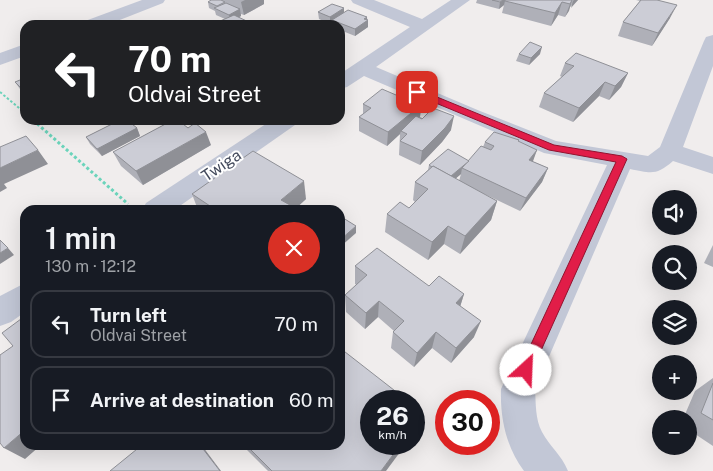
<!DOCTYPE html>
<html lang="en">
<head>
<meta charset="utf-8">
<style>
  :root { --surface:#171b24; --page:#242831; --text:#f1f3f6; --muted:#9ea1a6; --line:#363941 }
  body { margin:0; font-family:"Public Sans",sans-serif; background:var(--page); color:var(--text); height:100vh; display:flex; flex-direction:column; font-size:19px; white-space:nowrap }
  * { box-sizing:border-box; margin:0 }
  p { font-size:16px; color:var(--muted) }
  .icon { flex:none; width:28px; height:28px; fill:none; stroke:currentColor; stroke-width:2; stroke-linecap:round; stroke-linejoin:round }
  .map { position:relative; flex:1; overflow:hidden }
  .side { position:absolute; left:20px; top:205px; width:325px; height:245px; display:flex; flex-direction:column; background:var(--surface); border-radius:15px; box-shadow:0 5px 20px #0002 }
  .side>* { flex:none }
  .hud { position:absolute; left:20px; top:20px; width:325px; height:105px; border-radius:15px; box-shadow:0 5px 20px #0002; background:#202124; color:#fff; overflow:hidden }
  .tools { position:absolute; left:652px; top:190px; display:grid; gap:10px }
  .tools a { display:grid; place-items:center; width:45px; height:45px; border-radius:50%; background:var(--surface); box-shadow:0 5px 20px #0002; font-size:25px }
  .speed { position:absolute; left:360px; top:390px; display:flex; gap:10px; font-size:25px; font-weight:700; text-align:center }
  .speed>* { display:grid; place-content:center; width:65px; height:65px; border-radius:50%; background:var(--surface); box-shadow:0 5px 20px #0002; line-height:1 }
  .speed small { font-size:12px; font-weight:400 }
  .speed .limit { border:8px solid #d22; background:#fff; color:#111 }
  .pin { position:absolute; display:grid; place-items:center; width:42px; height:42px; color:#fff; margin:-21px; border-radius:10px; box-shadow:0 2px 8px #0006 }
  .me { position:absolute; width:55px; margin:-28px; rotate:25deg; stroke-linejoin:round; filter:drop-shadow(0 0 4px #0008) }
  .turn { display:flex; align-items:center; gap:18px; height:105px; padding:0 25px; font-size:22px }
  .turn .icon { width:65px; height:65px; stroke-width:2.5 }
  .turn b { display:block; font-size:35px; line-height:42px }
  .round { display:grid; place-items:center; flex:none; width:52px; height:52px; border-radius:26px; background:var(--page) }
  .headline { display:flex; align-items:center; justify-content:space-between; height:85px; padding:0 25px }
  h1 { font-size:30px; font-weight:600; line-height:38px }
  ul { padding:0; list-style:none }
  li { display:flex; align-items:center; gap:15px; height:68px; margin:0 10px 8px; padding:0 15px; border:2px solid var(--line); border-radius:15px }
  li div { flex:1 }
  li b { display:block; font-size:19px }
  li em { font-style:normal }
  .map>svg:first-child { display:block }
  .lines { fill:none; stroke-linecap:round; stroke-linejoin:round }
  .path-far1 { stroke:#6bd4bb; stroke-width:2; stroke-dasharray:2.5 2; stroke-linecap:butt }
  .path { stroke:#6bd4bb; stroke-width:3; stroke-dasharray:3 2.5; stroke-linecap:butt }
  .minor { fill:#c2c7d6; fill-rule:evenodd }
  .wall { fill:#afb0b8; fill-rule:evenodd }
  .shaded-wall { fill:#8f9096 }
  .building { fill:#cccdd6; stroke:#8f9096 }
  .route { fill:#e11d48; stroke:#92132f }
  .labels { text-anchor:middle; stroke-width:4; stroke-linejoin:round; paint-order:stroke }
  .street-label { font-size:16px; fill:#434a5c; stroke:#fff }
</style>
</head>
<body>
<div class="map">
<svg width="713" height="471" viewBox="0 0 713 471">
  <rect width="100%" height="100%" fill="#f0eded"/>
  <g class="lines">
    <path class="path-far1" d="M0 92 25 113"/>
    <path class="path" d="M33 120 128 204"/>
    <g class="minor">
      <path d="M142 0H165L163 3 107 25H82L85 21Z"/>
      <path d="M351 0H374L422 19 451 0H470L376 67 480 111 556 141 648 156 660 147 704 41 706 37 713 35V66L683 147 713 157V174L673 161C656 176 651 173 630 169L535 389C536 403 535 419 542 432 550 447 561 454 568 471H524C506 447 500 418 501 389L607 165 544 153 364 76 347 87 340 89V74L410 27 353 3Z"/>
      <path d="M25 44V56L0 65V53Z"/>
      <path d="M272 120H298L295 125 174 210H142L146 203Z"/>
      <path d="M25 283V312L11 322 0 326V296Z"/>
    </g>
  </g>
  <g class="wall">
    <path d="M211 0H264V4L244 15 241 14V16L239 17 225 19 216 15 215 11 209 8 208 2Z"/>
    <path d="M477 0H578L570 7 565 17 558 15 551 26 502 13 504 5 499 9 476 3Z"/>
    <path d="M636 0H657L670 18 652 46 618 36 623 22 640 1Z"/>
    <path d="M344 8V13L367 17 368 27 355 36 340 30V25H332V23L330 24 319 19 318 12Z"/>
    <path d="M519 54H540L529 65 516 61Z"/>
    <path d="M565 63 628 73 621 87 609 100 599 96 573 122 539 107 544 93 562 77 560 76Z"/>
    <path d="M25 78V94L20 89 15 82Z"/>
    <path d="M363 104 420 117 451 130 442 142 420 165 399 155 400 134 387 146 359 131V117L363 114Z"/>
    <path d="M137 128 140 136 102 156 90 144 86 137Z"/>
    <path d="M485 142H518L537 150 532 161 548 168 542 182 520 211 476 190 497 201 491 220 460 254 444 244 428 260 385 232 387 214 409 208 415 202 413 200 415 182 428 170 429 165 469 161 483 147ZM461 174 459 181 455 179Z"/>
    <path d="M211 145 143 185 121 166 113 152Z"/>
    <path d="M192 194 306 199 294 210H198Z"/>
    <path d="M713 245V267L704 263Z"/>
    <path d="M355 266 429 286 464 294 460 307 474 337 451 363 432 348 414 367 391 348 393 332 394 331 378 317 365 329 346 312 345 295 357 285 355 284Z"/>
    <path d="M713 378V446L689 430V419H683L695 391Z"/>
    <path d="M244 445H340L386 471H268L247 450Z"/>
  </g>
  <g class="shaded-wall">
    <path d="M245 0H264V4L244 15 241 2Z"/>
    <path d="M503 0H508L505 1 504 5 499 9 500 2Z"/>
    <path d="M572 0 569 11 565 17 570 4Z"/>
    <path d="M574 0H578L571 8 573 1Z"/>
    <path d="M562 2 558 15 551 26 555 13Z"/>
    <path d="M677 5 670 18 652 46 658 33Z"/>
    <path d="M344 8V15L332 20V23L330 24V17Z"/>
    <path d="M240 9 241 16 230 22 229 15Z"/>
    <path d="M367 17V21L368 20V27L355 36V29L364 19Z"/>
    <path d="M542 47 540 54 529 65 531 58Z"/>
    <path d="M628 73 621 87 609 100 615 86Z"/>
    <path d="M605 82 599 96 573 122 579 108Z"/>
    <path d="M422 104 420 117 403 132 401 131 400 134 387 146 388 132Z"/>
    <path d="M454 116 451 130 442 142 420 165 422 151Z"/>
    <path d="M137 128 140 136 102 156 97 149Z"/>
    <path d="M206 132 211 145 143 185 136 171Z"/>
    <path d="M38 150 48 164 4 184 7 188 0 192V168Z"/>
    <path d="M537 150 532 164 529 160Z"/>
    <path d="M469 161 462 168 461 174 448 185 450 177Z"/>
    <path d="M548 168 542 182 520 211 526 198Z"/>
    <path d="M304 181 306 199 294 210H283L281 200Z"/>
    <path d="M497 201 491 220 460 254 465 236Z"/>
    <path d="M356 226V233L340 247V240Z"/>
    <path d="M448 226 444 244 428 260 432 242Z"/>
    <path d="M8 248 14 255 0 264V253Z"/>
    <path d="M464 294 459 310 456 303Z"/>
    <path d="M379 301 378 317 365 329 366 313Z"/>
    <path d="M481 321 474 337 451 363 456 348Z"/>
    <path d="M436 332 432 348 414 367 417 353Z"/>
    <path d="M423 413 419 425 414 433V426Z"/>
    <path d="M25 430V445H41L25 459 4 448Z"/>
    <path d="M401 444H406L386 471H381Z"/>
    <path d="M200 445H205L203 447 221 471H220Z"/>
  </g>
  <g class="building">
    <path d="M211 0H221L225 2 217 6 208 2Z"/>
    <path d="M492 0H503L500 2Z"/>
    <path d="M505 0H572L570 4 562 2 555 13 505 1Z"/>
    <path d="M641 0H657L677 5 658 33 623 22Z"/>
    <path d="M226 3 240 9 229 15 214 8Z"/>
    <path d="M332 4 344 8 330 17 318 12Z"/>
    <path d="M348 10 367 17 364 19 368 20 355 29 332 20Z"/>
    <path d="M234 15 255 25H211Z"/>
    <path d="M530 42 542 47 531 58 519 54Z"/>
    <path d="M576 53 628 73 615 86 605 82 579 108 544 93 574 66 565 63Z"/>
    <path d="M25 78V92L15 82Z"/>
    <path d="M382 89 403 98 405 96 422 104 388 132 359 117 371 108 363 104Z"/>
    <path d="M433 108 454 116 445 128 422 151 400 141 407 134 401 131 416 116 422 119Z"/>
    <path d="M120 120H127L137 128 97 149 86 137Z"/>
    <path d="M173 120H178L188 128 195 123 206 132 136 171 113 152Z"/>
    <path d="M494 132 519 140 518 141 537 150 529 160 548 168 526 198 462 168 481 146 491 150 494 146 485 142Z"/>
    <path d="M26 136 38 150 0 168V147Z"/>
    <path d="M448 149 469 161 451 176 433 166 432 167 429 165Z"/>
    <path d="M253 151 304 181 281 200 290 205 285 210H216L192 194Z"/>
    <path d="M433 166 497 201 465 236 448 226 432 242 387 214 400 202 409 208 428 189 415 182Z"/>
    <path d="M340 216 356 226 340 240Z"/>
    <path d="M0 240 8 248 0 253Z"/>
    <path d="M377 248 429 286 439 276 464 294 456 303 481 321 456 348 436 332 417 353 393 332 404 321 379 301 366 313 345 295 367 275 355 266Z"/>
    <path d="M25 316V430L4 448 0 443V355L13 346 2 333Z"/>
    <path d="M340 348 408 401H371V444H401L381 471H272L246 445H340Z"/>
    <path d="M713 383V420L701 413Z"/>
    <path d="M414 406 423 413 414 426Z"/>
    <path d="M142 445H200L220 471H110Z"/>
  </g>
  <path class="route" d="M414 90H420L554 145 622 156 627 159 530 375 526 377 521 375 519 370 616 162 549 150 414 94Z"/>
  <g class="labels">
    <g class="street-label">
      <text transform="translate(221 165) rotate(-34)" y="6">Twiga</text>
    </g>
  </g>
</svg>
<div class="tools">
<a><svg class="icon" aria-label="sound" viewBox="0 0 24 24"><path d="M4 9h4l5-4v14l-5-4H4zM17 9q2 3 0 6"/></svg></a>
<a><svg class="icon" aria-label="search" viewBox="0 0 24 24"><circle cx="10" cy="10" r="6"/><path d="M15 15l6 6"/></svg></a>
<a><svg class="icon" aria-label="layers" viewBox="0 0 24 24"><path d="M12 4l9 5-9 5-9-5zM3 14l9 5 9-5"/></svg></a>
<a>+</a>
<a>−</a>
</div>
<div class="speed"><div>26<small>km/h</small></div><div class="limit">30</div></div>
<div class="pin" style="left:417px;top:92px;background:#d93025"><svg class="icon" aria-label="arrive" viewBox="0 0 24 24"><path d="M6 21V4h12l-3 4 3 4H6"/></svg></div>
<svg class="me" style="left:526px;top:370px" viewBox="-20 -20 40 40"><circle r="19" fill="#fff"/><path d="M0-13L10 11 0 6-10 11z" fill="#e11d48"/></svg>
<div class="hud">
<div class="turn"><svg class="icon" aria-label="left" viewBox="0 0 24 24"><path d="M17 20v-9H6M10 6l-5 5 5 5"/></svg><div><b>70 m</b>Oldvai Street</div></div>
</div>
<section class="side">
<div class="headline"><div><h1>1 min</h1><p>130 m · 12:12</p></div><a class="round" style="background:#d93025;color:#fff"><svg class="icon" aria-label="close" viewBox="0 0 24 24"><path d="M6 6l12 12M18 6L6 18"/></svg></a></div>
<ul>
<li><svg class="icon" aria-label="left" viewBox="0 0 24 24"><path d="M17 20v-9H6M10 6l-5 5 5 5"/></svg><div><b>Turn left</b><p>Oldvai Street</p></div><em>70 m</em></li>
<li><svg class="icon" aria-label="arrive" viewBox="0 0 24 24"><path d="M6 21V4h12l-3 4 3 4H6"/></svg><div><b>Arrive at destination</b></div><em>60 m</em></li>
</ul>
</section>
</div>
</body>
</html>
